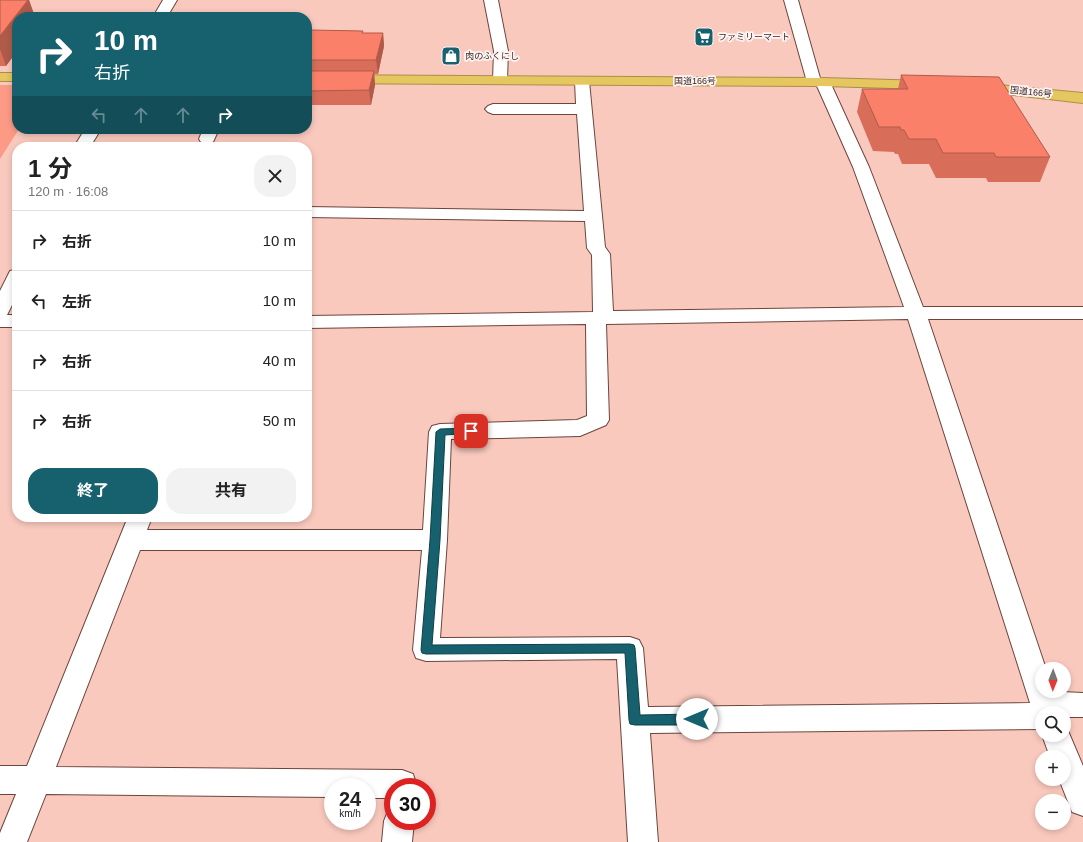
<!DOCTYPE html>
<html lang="ja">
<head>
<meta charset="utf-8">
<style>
  :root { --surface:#fff; --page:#f2f2f2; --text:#222; --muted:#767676; --line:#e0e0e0; --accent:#17616f }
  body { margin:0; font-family:Helvetica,"Noto Sans JP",sans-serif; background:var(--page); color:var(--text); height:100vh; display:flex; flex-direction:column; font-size:15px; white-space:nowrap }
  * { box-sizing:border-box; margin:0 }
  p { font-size:13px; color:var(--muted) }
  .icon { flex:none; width:22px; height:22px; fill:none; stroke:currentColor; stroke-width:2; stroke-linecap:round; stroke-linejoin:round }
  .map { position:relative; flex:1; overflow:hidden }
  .sheet { position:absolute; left:12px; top:142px; width:300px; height:380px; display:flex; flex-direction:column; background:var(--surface); border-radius:16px; box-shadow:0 2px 6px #0003 }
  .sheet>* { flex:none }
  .guide { position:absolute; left:12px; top:12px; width:300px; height:122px; border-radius:16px; box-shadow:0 2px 6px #0003; background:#17616f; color:#fff; overflow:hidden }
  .needle { width:26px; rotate:181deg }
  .fabs { position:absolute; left:1035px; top:662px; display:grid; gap:8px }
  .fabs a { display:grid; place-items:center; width:36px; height:36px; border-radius:50%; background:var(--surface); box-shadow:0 2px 6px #0003; font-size:20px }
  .speed { position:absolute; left:324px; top:778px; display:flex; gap:8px; font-size:20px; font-weight:700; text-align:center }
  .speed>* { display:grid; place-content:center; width:52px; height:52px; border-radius:50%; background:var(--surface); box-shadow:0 2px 6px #0003; line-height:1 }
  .speed small { font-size:10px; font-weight:400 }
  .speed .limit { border:6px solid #d22; background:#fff; color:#111 }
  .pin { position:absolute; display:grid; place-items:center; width:34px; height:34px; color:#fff; margin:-17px; border-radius:8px; box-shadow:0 2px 6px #0006 }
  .me { position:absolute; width:44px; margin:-22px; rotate:270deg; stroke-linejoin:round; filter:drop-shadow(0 0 3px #0008) }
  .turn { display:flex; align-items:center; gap:14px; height:84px; padding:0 16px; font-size:18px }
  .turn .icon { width:52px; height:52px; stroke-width:2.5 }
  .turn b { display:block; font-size:28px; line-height:34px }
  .lanes { display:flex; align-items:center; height:38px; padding:0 16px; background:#0003; justify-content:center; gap:20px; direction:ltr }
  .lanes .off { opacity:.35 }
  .round { display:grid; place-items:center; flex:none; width:42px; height:42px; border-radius:16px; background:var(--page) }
  .head { display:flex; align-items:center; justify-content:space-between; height:68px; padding:0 16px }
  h1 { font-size:24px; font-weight:700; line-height:30px }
  .cta { display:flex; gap:8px; margin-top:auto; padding:8px 16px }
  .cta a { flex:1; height:46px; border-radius:16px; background:var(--accent); color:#fff; font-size:16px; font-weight:700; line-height:46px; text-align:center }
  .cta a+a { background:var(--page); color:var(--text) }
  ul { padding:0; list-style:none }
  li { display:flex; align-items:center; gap:12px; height:60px; padding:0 16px; border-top:1px solid var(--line) }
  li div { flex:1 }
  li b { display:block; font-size:15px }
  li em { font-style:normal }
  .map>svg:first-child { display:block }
  .green { fill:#fd9a86 }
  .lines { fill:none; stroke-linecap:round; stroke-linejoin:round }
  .minor-casing { stroke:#6c443c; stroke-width:2 }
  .highway-casing { stroke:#aa8e4a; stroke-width:2 }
  .minor { fill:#fff; fill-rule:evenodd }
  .highway { fill:#e6c65e; fill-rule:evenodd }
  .wall { fill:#d86e5a }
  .shaded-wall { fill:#b05a4a }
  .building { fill:#fb8069; stroke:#b05a4a }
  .route { fill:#17616f; stroke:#0f3f48 }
  .labels { text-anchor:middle; stroke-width:3.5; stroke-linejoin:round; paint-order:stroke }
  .far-poi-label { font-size:9px; fill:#3a2724; stroke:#fef4f2; text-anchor:start }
  .far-street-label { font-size:9px; fill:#3a2724; stroke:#fef4f2 }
</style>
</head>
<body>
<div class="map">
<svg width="1083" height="842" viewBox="0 0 1083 842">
  <rect width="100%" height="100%" fill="#fac9be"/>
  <path class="green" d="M0 85H17V129H19L0 159Z"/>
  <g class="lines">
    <defs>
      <g id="minor">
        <path d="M163 0H177L167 17H153Z"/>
        <path d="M484 0H498L508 51 507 80 505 83 500 84 495 83 493 80 494 51Z"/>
        <path d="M784 0H798L820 78 828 79 830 82 869 167 923 307H1083V319H928L1046 669H1042V691L1083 693V717H1064V713H1042V729L650 733 658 842H628L617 659 426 661 416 658 413 650 422 550H140L56 767 402 770 413 774 417 787H393V798H367V787H333V797L46 794 27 842H0V833L16 794H0V766H27L128 517H152L147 530H423L429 432 432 426 440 424 577 420 587 416 586 324 307 328V316L593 312 592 255 587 248 585 221 307 217V207L584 211 577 114H493L488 112 485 109 488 106 493 104H576L575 81 577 78 582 77 587 78 589 81 605 247 610 254 613 311 904 307 853 167 817 86 809 85 807 82ZM908 319 1030 703 648 707 643 648 639 640 630 637 440 638 447 540 451 439 580 436 606 425 609 420 606 324Z"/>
        <path d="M85 129H101L90 147H74Z"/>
        <path d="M203 129H219L213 142 207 144 201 142 199 139Z"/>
        <path d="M17 269V295L7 315H17V327H0V291L10 271Z"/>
        <path d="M1064 725 1066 726 1083 766V816L1072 812 1059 779H1064V757H1050L1042 735H1064Z"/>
        <path d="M393 809V821H414L412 842H382L384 821 388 811Z"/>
      </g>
      <g id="highway">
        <rect x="0" y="73" width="17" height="8"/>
        <path d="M307 75 823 78 928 81 933 82 935 85 933 88 928 89 823 86 307 83Z"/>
        <path d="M977 83 1083 93V103L972 90 970 87 972 84Z"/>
      </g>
    </defs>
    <use href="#minor" class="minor-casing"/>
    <use href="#highway" class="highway-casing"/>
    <use href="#minor" class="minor"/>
    <use href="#highway" class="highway"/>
  </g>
  <g class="wall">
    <path d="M0 0H29L35 17H17V51L6 66H0Z"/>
    <path d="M363 33H383L384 46 378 74H374L375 85 371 105H307V43Z"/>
    <path d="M901 75 1050 157 1040 182H988L986 178H936L929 164H902L898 154H895L894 152 873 151 857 112 862 89H898Z"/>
  </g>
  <g class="shaded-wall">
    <path d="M28 0H29L35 17H17V51L6 66 0 49V36Z"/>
    <path d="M383 33 384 46 378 74 376 60Z"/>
    <path d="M374 71 375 85 371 105 369 90Z"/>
  </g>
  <g class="building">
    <path d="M0 0H28L0 36Z"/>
    <path d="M311 30 363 31 362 33H383L376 60H307V43Z"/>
    <path d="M307 71H374L369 90 307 91Z"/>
    <path d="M901 75 999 77 1050 157H996L994 153H943L936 139H909L904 130H901L900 127H879L862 89H908Z"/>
  </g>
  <path class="route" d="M471 428 475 429 476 431 475 433 445 435 440 540 432 645 630 644 634 645 635 648 640 715 697 714 701 716 703 719 701 723 697 725H635L630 724 629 720 625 653 426 654 422 653 421 650 430 540 436 432 440 429Z"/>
  <defs>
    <symbol id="supermarket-square" viewBox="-11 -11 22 22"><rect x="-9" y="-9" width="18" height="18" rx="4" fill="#17616f" stroke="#fef4f2"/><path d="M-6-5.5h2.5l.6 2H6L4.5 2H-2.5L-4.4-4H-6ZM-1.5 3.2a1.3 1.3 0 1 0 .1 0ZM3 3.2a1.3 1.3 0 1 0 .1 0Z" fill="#fff"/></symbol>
    <symbol id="shop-square" viewBox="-11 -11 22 22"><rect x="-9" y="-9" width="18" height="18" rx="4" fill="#17616f" stroke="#fef4f2"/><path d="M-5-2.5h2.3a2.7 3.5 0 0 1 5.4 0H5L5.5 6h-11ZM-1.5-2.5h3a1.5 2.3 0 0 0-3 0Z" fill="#fff"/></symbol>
  </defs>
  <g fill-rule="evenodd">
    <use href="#supermarket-square" x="693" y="26" width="22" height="22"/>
    <use href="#shop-square" x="440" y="45" width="22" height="22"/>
  </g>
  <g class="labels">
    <g class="far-poi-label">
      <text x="718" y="40">ファミリーマート</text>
      <text x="465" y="59">肉のふくにし</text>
    </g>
    <g class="far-street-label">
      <text x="695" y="84">国道166号</text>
      <text transform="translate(1031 92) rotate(6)" y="3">国道166号</text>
    </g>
  </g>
</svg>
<div class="fabs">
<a><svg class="needle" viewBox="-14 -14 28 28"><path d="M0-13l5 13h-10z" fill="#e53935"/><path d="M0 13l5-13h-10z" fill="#767676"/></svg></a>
<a><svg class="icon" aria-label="search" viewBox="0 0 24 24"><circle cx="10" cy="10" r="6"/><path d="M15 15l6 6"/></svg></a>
<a>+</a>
<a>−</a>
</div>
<div class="speed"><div>24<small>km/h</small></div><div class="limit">30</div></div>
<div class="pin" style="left:471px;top:431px;background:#d93025"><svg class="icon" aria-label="arrive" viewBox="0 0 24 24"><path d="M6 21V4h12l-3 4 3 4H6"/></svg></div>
<svg class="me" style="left:697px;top:719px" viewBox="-20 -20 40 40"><circle r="19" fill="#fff"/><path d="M0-13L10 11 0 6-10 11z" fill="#17616f"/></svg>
<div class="guide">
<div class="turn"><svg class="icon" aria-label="right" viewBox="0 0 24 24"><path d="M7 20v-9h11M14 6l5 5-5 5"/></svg><div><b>10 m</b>右折</div></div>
<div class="lanes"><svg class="icon off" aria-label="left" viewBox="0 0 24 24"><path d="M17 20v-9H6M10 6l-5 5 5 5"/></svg><svg class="icon off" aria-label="ahead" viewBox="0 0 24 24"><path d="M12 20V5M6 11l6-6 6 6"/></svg><svg class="icon off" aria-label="ahead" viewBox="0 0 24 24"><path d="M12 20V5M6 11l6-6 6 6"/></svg><svg class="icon" aria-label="right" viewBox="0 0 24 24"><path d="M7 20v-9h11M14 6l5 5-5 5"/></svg></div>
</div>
<section class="sheet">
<div class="head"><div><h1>1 分</h1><p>120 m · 16:08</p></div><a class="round"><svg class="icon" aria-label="close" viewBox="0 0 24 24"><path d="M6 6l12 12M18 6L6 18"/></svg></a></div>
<ul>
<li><svg class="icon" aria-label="right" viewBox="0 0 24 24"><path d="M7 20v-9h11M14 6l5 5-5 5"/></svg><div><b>右折</b></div><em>10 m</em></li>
<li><svg class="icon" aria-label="left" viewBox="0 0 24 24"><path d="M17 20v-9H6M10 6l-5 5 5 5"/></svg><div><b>左折</b></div><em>10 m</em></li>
<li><svg class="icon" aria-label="right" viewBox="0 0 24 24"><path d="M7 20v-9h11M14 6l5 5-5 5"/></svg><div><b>右折</b></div><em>40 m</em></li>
<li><svg class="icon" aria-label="right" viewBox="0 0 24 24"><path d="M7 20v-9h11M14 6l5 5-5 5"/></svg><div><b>右折</b></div><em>50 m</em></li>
</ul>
<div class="cta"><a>終了</a><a>共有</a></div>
</section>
</div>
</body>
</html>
